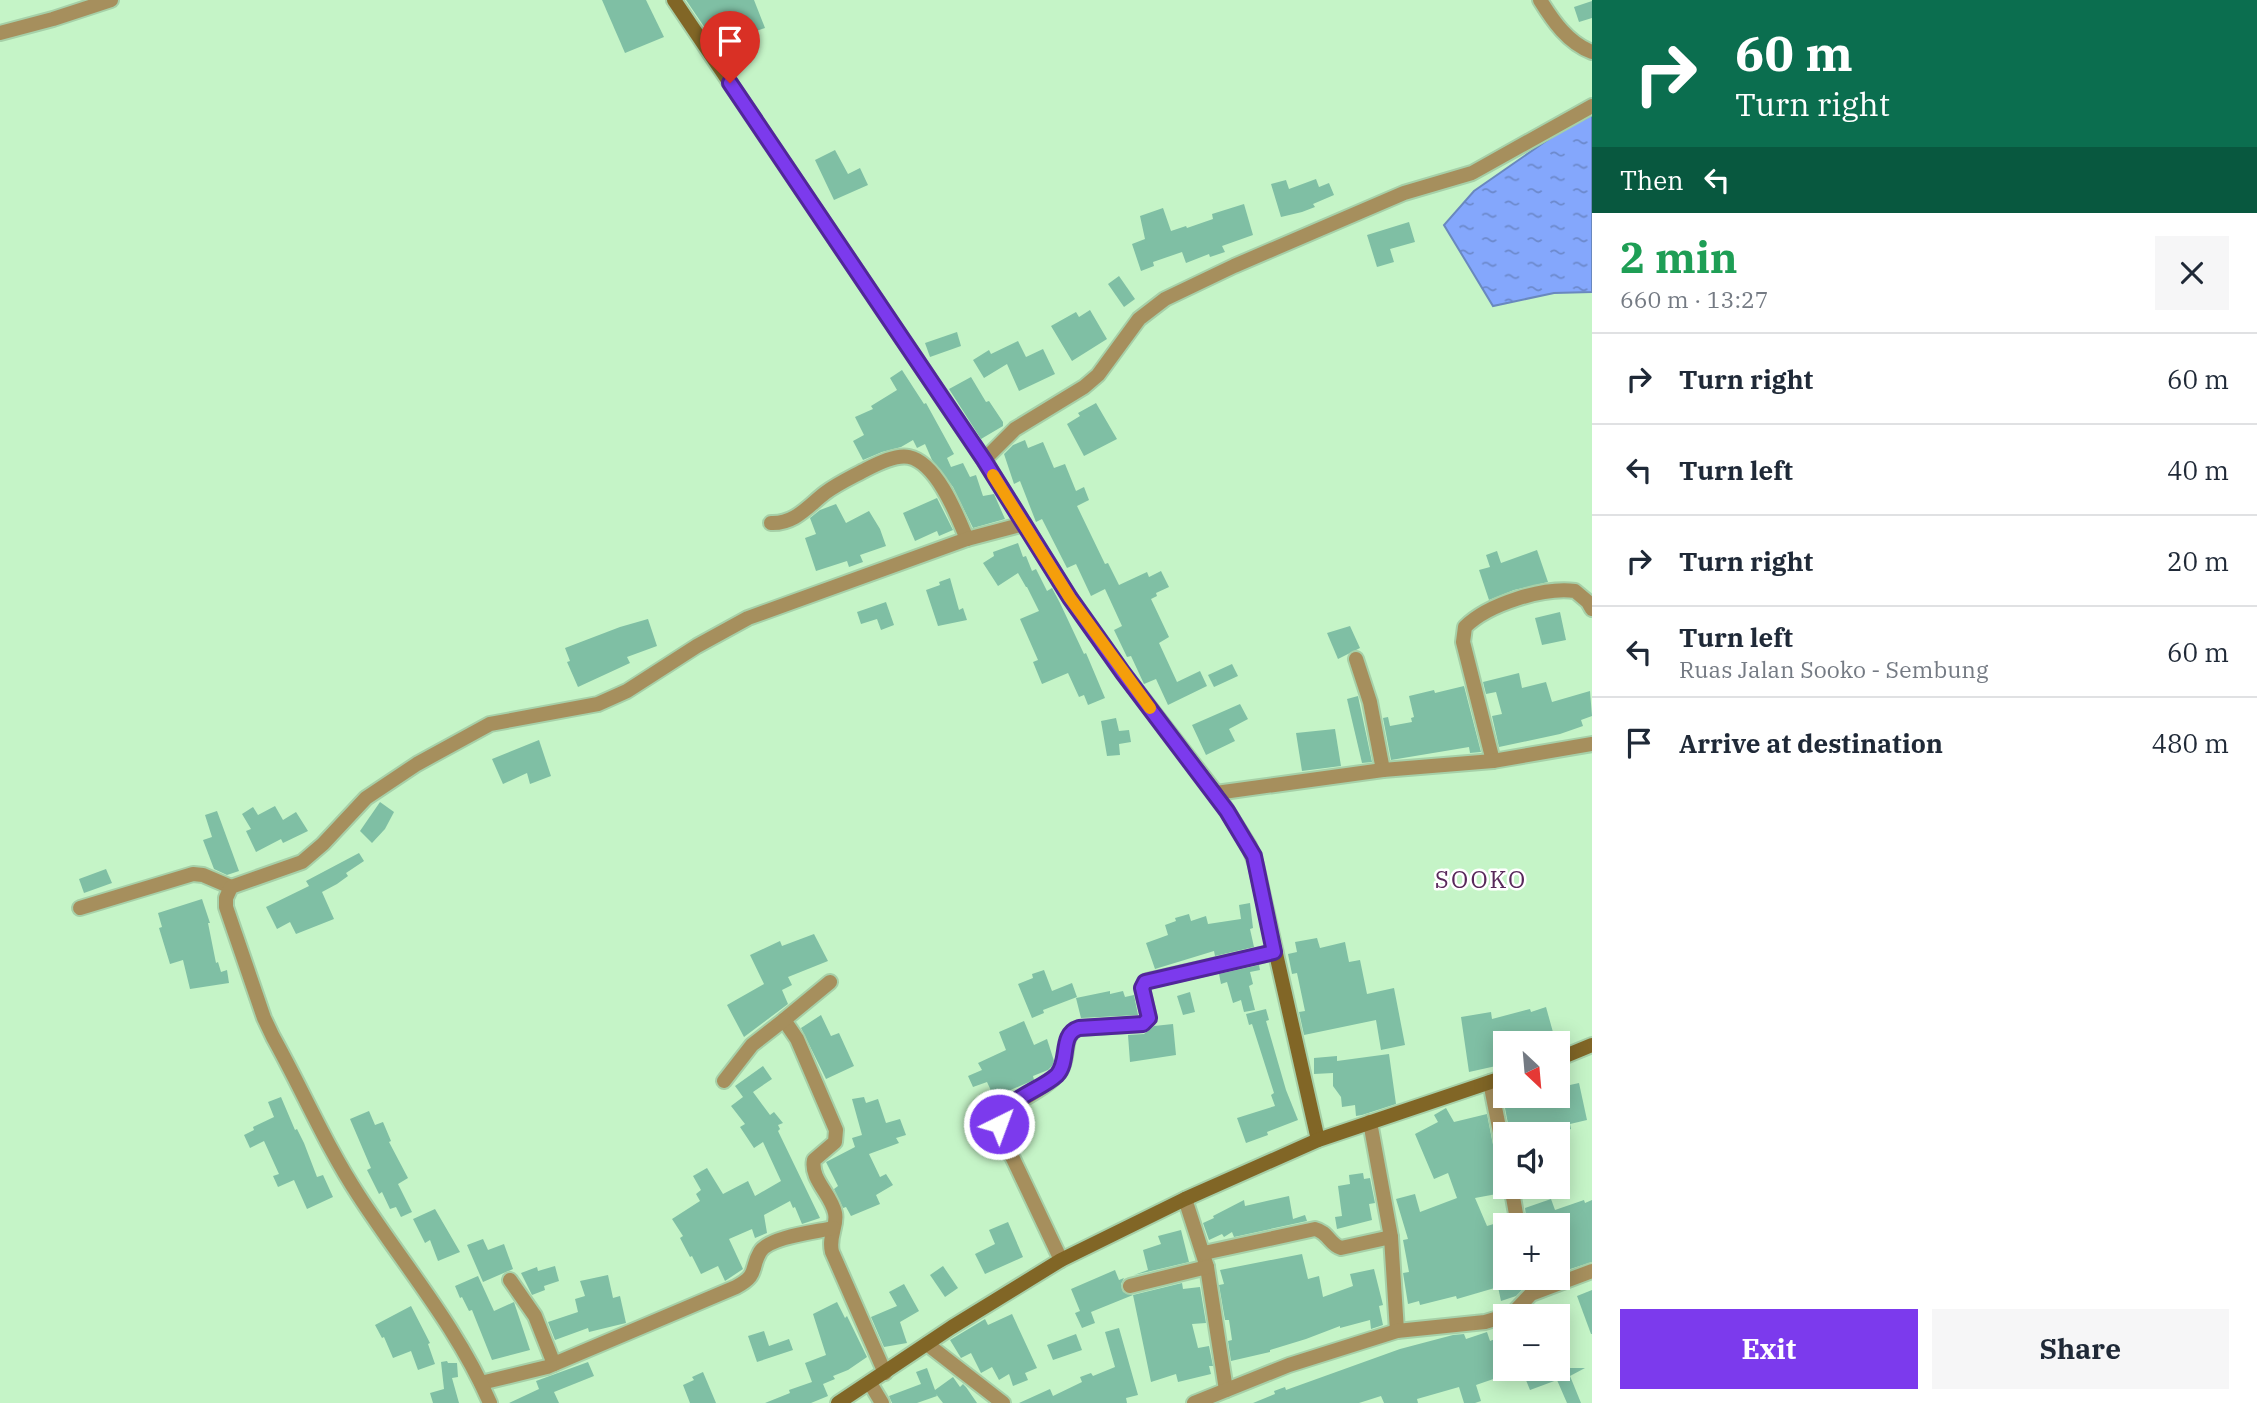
<!DOCTYPE html>
<html lang="en">
<head>
<meta charset="utf-8">
<style>
  :root { --surface:#fff; --page:#f6f6f7; --text:#1f2937; --muted:#747a83; --line:#e0e1e3; --accent:#7c3aed }
  body { margin:0; font-family:"IBM Plex Serif",serif; background:var(--page); color:var(--text); height:100vh; display:flex; flex-direction:column; font-size:26px; white-space:nowrap }
  * { box-sizing:border-box; margin:0 }
  p { font-size:23px; color:var(--muted) }
  .icon { flex:none; width:38px; height:38px; fill:none; stroke:currentColor; stroke-width:2; stroke-linecap:round; stroke-linejoin:round }
  .map { position:relative; flex:1; overflow:hidden }
  .drawer { display:flex; flex-direction:column; background:var(--surface); width:665px }
  .drawer>* { flex:none }
  .guide { background:#0b6e4f; color:#fff; overflow:hidden }
  .needle { width:46px; rotate:154deg }
  .tools { position:absolute; left:1493px; top:1031px; display:grid; gap:14px }
  .tools a { display:grid; place-items:center; width:77px; height:77px; border-radius:0px; background:var(--surface); box-shadow:0 4px 18px #0003; font-size:35px }
  .pin { position:absolute; display:grid; place-items:center; width:60px; height:60px; color:#fff; margin:-72px -30px; border-radius:50% 50% 50% 0; rotate:-45deg; box-shadow:0 0 7px #0007 }
  .pin .icon { rotate:45deg }
  .me { position:absolute; width:77px; margin:-38px; rotate:42deg; stroke-linejoin:round; filter:drop-shadow(0 0 5px #0008) }
  .turn { display:flex; align-items:center; gap:24px; height:147px; padding:0 28px; font-size:32px }
  .turn .icon { width:91px; height:91px; stroke-width:2.5 }
  .turn b { display:block; font-size:49px; line-height:60px }
  .then { display:flex; align-items:center; height:66px; padding:0 28px; background:#0003; gap:14px; font-size:26px }
  .round { display:grid; place-items:center; flex:none; width:74px; height:74px; border-radius:0px; background:var(--page) }
  .overview { display:flex; align-items:center; justify-content:space-between; height:119px; padding:0 28px }
  h1 { font-size:42px; font-weight:800; line-height:52px; color:#1e9e55 }
  .cta { display:flex; gap:14px; margin-top:auto; padding:14px 28px }
  .cta a { flex:1; height:80px; border-radius:0px; background:var(--accent); color:#fff; font-size:28px; font-weight:800; line-height:80px; text-align:center }
  .cta a+a { background:var(--page); color:var(--text) }
  ul { padding:0; list-style:none }
  li { display:flex; align-items:center; gap:21px; height:91px; padding:0 28px; border-top:2px solid var(--line) }
  li div { flex:1 }
  li b { display:block; font-size:26px }
  li em { font-style:normal }
  main { display:flex; flex:1; min-height:0 }
  .map>svg:first-child { display:block }
  .water { fill:url(#water-ripples); stroke:#6988be; stroke-width:2 }
  .building { fill:#7fbfa4 }
  .lines { fill:none; stroke-linecap:round; stroke-linejoin:round }
  .minor-casing { stroke:#a6d0a8; stroke-width:18 }
  .secondary-casing { stroke:#a6d0a8; stroke-width:18 }
  .minor { stroke:#a68f5d; stroke-width:14 }
  .secondary { stroke:#816626; stroke-width:14 }
  .route-casing { stroke:#51269a; stroke-width:18 }
  .route { stroke:#7c3aed; stroke-width:12 }
  .slow { stroke:#f59e0b; stroke-width:12 }
  .labels { text-anchor:middle; stroke-width:5; stroke-linejoin:round; paint-order:stroke }
  .quarter-label { font-size:24px; letter-spacing:2px; fill:#58285a; stroke:#fff }
</style>
</head>
<body>
<main>
<div class="map">
<svg width="1592" height="1403" viewBox="0 0 1592 1403">
  <defs>
    <pattern id="water-ripples" width="26" height="14" patternUnits="userSpaceOnUse" patternTransform="scale(1.75)"><rect width="26" height="14" fill="#84a7fc"/><path d="M2 4q2-2 4 0t4 0M15 11q2-2 4 0t4 0" fill="none" stroke="#6c89cc"/></pattern>
  </defs>
  <rect width="100%" height="100%" fill="#c5f4c7"/>
  <path class="water" d="M1592 109V292L1554 293 1493 306 1444 225 1474 191Z"/>
  <g class="building">
    <path d="M602 0H646L664 37 625 53Z"/>
    <path d="M686 0H754L765 28 737 38 742 51 728 58 711 25 705 28Z"/>
    <path d="M1592 1V18L1579 22 1574 7Z"/>
    <path d="M835 150 848 174 860 168 868 185 834 200 815 160Z"/>
    <path d="M1316 179 1319 187 1329 183 1334 195 1313 204 1315 207 1302 212 1281 217 1271 184 1286 180 1289 189Z"/>
    <path d="M1244 204 1253 235 1222 246 1225 252 1210 257 1209 254 1186 263 1182 252 1153 262 1154 266 1141 271 1132 244 1145 239 1140 216 1163 208 1171 231 1186 226 1187 228 1213 219 1212 214Z"/>
    <path d="M1409 222 1415 242 1390 249 1394 262 1377 267 1367 235Z"/>
    <path d="M1119 276 1135 299 1124 307 1108 284Z"/>
    <path d="M1090 310 1107 339 1072 361 1051 326 1076 312 1079 317Z"/>
    <path d="M957 332 961 346 930 357 925 343Z"/>
    <path d="M1018 341 1026 357 1043 349 1055 374 1019 391 1007 364 984 378 973 360 989 350 991 354Z"/>
    <path d="M902 370 924 404 926 403 954 454 947 458 951 467 963 463 970 477 976 475 983 496 994 494 1005 519 973 528 953 487 932 460 925 444 917 448 913 440 901 447 882 452 863 460 853 441 864 435 855 417 873 409 871 406 897 390 890 378Z"/>
    <path d="M971 377 986 402 989 401 1003 422V426L981 439 949 389Z"/>
    <path d="M1096 403 1117 439 1084 456 1067 424 1080 416 1078 413Z"/>
    <path d="M1025 440 1028 448 1043 442 1054 468 1065 464 1076 491 1084 487 1089 500 1077 506 1105 564 1108 563 1119 585 1147 572 1149 577 1161 571 1169 587 1156 593 1157 596 1151 599 1169 637 1159 643 1177 682 1200 671 1207 686 1168 705 1156 679 1144 684 1131 656 1127 657 1114 630 1122 626 1105 589 1091 596 1076 564 1067 568 1042 519 1036 522 1020 481 1014 484 1004 454 1013 445Z"/>
    <path d="M937 498 953 530 939 536 937 531 915 541 903 513Z"/>
    <path d="M836 504 846 523 869 511 880 529 886 546 860 555 863 562 849 567 847 561 816 571 805 538 816 534 810 518 820 510Z"/>
    <path d="M1018 543 1023 557 1026 556 1032 571 1036 569 1047 591 1052 588 1060 603 1084 654 1086 653 1089 660 1105 698 1088 705 1084 695 1079 697 1068 673 1042 684 1033 662 1038 660 1020 619 1039 611 1027 587H1026L1018 573 998 586 983 563 994 556 993 552Z"/>
    <path d="M1537 550 1548 582 1514 590 1489 600 1479 570 1490 567 1486 555 1497 551 1501 563Z"/>
    <path d="M950 578 959 610 963 608 967 620 938 626 926 590 940 585 939 582Z"/>
    <path d="M886 602 894 625 881 630 877 619 861 624 857 612Z"/>
    <path d="M1560 612 1566 640 1542 645 1535 618Z"/>
    <path d="M648 619 657 646 627 657 630 663 578 687 567 662 570 661 565 648 620 627Z"/>
    <path d="M1350 626 1360 648 1338 659 1327 633Z"/>
    <path d="M1232 664 1238 676 1214 687 1208 675Z"/>
    <path d="M1519 673 1522 688 1546 682 1552 702 1590 691 1592 716 1581 720 1583 726 1560 734 1499 747 1492 716 1502 714 1496 692 1486 694 1483 682Z"/>
    <path d="M1464 686 1481 752 1470 753 1469 747 1391 760 1383 718 1388 717 1390 726 1412 722 1411 718 1414 717 1409 696 1434 690 1435 693Z"/>
    <path d="M1358 696 1372 762 1362 763 1347 699Z"/>
    <path d="M1240 704 1248 719 1229 729 1235 741 1206 755 1192 725Z"/>
    <path d="M1116 718 1119 731 1129 730 1131 742 1119 744 1120 755 1107 756 1101 721Z"/>
    <path d="M1335 729 1341 766 1302 771 1296 733Z"/>
    <path d="M539 740 551 776 530 784 527 773 503 784 492 759Z"/>
    <path d="M380 802 394 812 385 829 372 843 360 831Z"/>
    <path d="M275 806 283 820 296 812 308 831 283 843 281 839 256 852 246 831 251 829 242 814 253 807 258 815Z"/>
    <path d="M217 811 239 871 227 875 214 869 203 840 212 837 205 815Z"/>
    <path d="M359 853 364 861 346 873 348 876 337 884 322 892 334 919 296 934 290 922 277 929 266 907 309 886 306 881Z"/>
    <path d="M106 869 112 883 84 893 79 879Z"/>
    <path d="M202 899 210 923H208L216 963 218 962 221 972 227 970 229 983 190 989 183 960 170 964 159 928 162 927 158 913Z"/>
    <path d="M1250 903 1253 928 1250 929 1254 947 1215 956 1214 951 1155 969 1146 943 1168 935 1165 925 1176 921 1175 918 1189 914 1191 921 1206 916 1208 924 1241 919 1239 905Z"/>
    <path d="M814 934 828 961 788 977 792 985 782 990 788 1004 744 1037 727 1005 764 984 750 955 780 941 782 946Z"/>
    <path d="M1317 938 1320 948 1345 942 1349 962 1360 960 1367 994 1394 988 1405 1045 1381 1050 1376 1020 1304 1035 1299 1012 1305 1011 1297 973 1292 974 1288 954 1297 952 1295 942Z"/>
    <path d="M1259 965 1260 970 1250 972 1253 984 1249 986 1255 1010 1244 1012 1241 1000 1233 1003 1227 982 1221 984 1219 974Z"/>
    <path d="M1044 970 1052 991 1072 983 1077 997 1043 1010 1044 1013 1032 1018 1018 984 1033 978 1032 974Z"/>
    <path d="M1110 991V994L1123 991 1125 997 1134 995 1138 1015 1081 1018 1076 998Z"/>
    <path d="M1190 992 1195 1012 1183 1015 1177 996Z"/>
    <path d="M1546 1007 1556 1043H1505V1064L1469 1072 1461 1017 1491 1012 1492 1019 1530 1009 1531 1012Z"/>
    <path d="M1266 1009 1269 1020 1266 1021 1286 1090 1298 1120 1267 1132 1268 1135 1246 1143 1237 1118 1275 1106 1271 1095 1274 1093 1252 1024 1249 1025 1246 1014Z"/>
    <path d="M821 1015 831 1036 839 1033 854 1066 826 1079 801 1028Z"/>
    <path d="M1024 1021 1034 1045 1047 1039 1054 1061 1052 1066 1048 1070 1033 1076 1034 1080 994 1097 987 1082 973 1087 968 1076 982 1070 978 1063 1006 1050 999 1032Z"/>
    <path d="M1173 1024 1176 1055 1130 1062 1128 1035 1144 1034 1154 1026Z"/>
    <path d="M1389 1054 1396 1104 1362 1115 1356 1116 1355 1105 1342 1107 1341 1097 1333 1086V1073L1314 1074V1058L1337 1056V1061Z"/>
    <path d="M763 1066 772 1079 753 1092 770 1115 774 1112 783 1123 778 1125 780 1129 778 1131 820 1218 802 1224 795 1207 793 1208 790 1201 764 1215 767 1233 755 1238 752 1229 729 1239 743 1269 725 1281 718 1266 701 1274 692 1256 690 1257 680 1238 683 1236 672 1219 700 1201 696 1194 701 1190 693 1176 707 1168 723 1194 748 1181 755 1196 781 1181 763 1142 754 1148 740 1127 745 1124 731 1106 743 1097 735 1086Z"/>
    <path d="M1579 1083 1587 1120 1570 1124 1571 1129 1551 1134H1510L1504 1103 1536 1096H1558V1091L1562 1090 1561 1087Z"/>
    <path d="M281 1097 295 1130 297 1129 304 1143 317 1177 323 1175 333 1197 307 1209 294 1180 278 1187 273 1176 279 1174 264 1141 250 1148 244 1135 254 1130 253 1127 274 1117 268 1102Z"/>
    <path d="M864 1097 866 1103 878 1099 886 1123 900 1119 906 1135 896 1138 899 1143 869 1154 880 1177 886 1174 893 1185 876 1195 880 1204 851 1216 846 1207 843 1208 834 1189 838 1186 826 1162 855 1147 852 1138 862 1135 852 1099Z"/>
    <path d="M1446 1108 1454 1122 1487 1114 1496 1160 1499 1165 1502 1193 1475 1198 1487 1226 1507 1220 1508 1225H1505V1278H1521L1524 1288 1516 1296 1501 1301 1498 1287 1457 1299 1456 1296 1420 1305 1419 1301 1408 1304 1403 1273 1409 1272 1403 1240 1408 1239 1396 1199 1415 1194 1420 1212 1457 1198 1448 1173 1434 1179 1415 1134 1438 1122 1434 1115Z"/>
    <path d="M369 1111 375 1125 383 1122 391 1141 389 1142 408 1178 398 1184 412 1212 401 1217 396 1207 390 1209 382 1192 379 1194 367 1170 371 1168 350 1119Z"/>
    <path d="M1363 1173 1364 1179 1370 1178 1375 1203 1369 1204 1372 1220 1337 1229 1335 1217 1342 1216 1338 1186 1350 1184 1349 1175Z"/>
    <path d="M1289 1196 1293 1219 1305 1215 1307 1221 1234 1237 1232 1232 1224 1237 1222 1234 1209 1240 1203 1223 1214 1218 1213 1216 1244 1200 1245 1206Z"/>
    <path d="M1551 1199 1555 1210 1584 1200 1585 1203 1592 1200V1262L1561 1272 1558 1262V1225H1527L1525 1208Z"/>
    <path d="M435 1209 460 1252 438 1261 430 1240 425 1243 413 1219Z"/>
    <path d="M1008 1222 1023 1257 985 1274 975 1254 995 1244 989 1230Z"/>
    <path d="M1181 1230 1189 1262 1134 1275 1148 1270 1143 1250 1161 1244 1158 1236Z"/>
    <path d="M483 1239 488 1250 504 1244 513 1269 483 1282 467 1245Z"/>
    <path d="M1302 1254 1308 1279 1319 1276 1323 1297 1353 1286 1350 1274 1374 1269 1383 1305 1379 1306 1383 1325 1371 1329 1370 1320 1340 1328V1326L1306 1339 1270 1350V1352L1231 1361 1228 1341 1232 1340 1229 1320H1225L1219 1285 1224 1284 1220 1270Z"/>
    <path d="M555 1266 559 1281 544 1286 545 1290 532 1295 521 1273 537 1267 538 1271Z"/>
    <path d="M943 1266 958 1288 945 1297 930 1275Z"/>
    <path d="M1115 1270 1119 1280 1124 1278 1121 1284 1123 1292 1133 1295 1091 1312 1095 1323 1082 1328 1075 1313 1080 1311 1071 1289Z"/>
    <path d="M608 1275 613 1298 620 1296 626 1323 589 1332 588 1328 555 1340 548 1322 578 1312 575 1299 585 1296 580 1281Z"/>
    <path d="M478 1276 494 1311 514 1302 530 1350 492 1360 472 1310 469 1311 462 1297 460 1298 455 1286Z"/>
    <path d="M1182 1283 1183 1289 1200 1287 1206 1323 1192 1324 1198 1348 1209 1346 1213 1366H1209L1211 1374 1178 1382 1176 1374 1151 1382 1133 1295Z"/>
    <path d="M904 1284 919 1311 900 1322 907 1343 884 1347 871 1317 897 1306 889 1292Z"/>
    <path d="M1592 1290V1334H1591L1577 1296Z"/>
    <path d="M837 1302 845 1318 847 1316 867 1357 848 1370 833 1376 835 1379 823 1384 828 1396 811 1403H765L790 1393 789 1390 812 1382 805 1363 826 1355 813 1314Z"/>
    <path d="M411 1306 430 1343 428 1344 435 1364 418 1370 411 1351 393 1358 384 1337 382 1338 375 1325Z"/>
    <path d="M1012 1314 1037 1368 1025 1373 1028 1380 1013 1386 1009 1374 999 1380 992 1367 981 1373 971 1353 961 1358 950 1340 985 1319 988 1325Z"/>
    <path d="M1119 1328 1138 1395 1126 1398 1127 1403H1019L1050 1389 1053 1396 1082 1382 1080 1377 1091 1373 1093 1376 1115 1367 1105 1332Z"/>
    <path d="M764 1331 769 1346 789 1339 793 1350 757 1362 748 1336Z"/>
    <path d="M1487 1332 1490 1341 1505 1335V1375L1476 1385 1481 1401 1475 1403H1464L1459 1387 1417 1399 1418 1403H1384L1381 1396 1359 1403H1253L1275 1394 1274 1391 1285 1387 1286 1390 1400 1349 1453 1335 1464 1334 1466 1339Z"/>
    <path d="M1076 1334 1082 1350 1053 1360 1047 1345Z"/>
    <path d="M447 1361 448 1363H457L458 1377 452 1378 459 1403H433L430 1393 444 1389 441 1362Z"/>
    <path d="M588 1362 594 1376 554 1392 559 1403H509L539 1389 536 1381Z"/>
    <path d="M927 1368 935 1390 953 1377 960 1387 963 1384 966 1387 977 1403H943L936 1394 937 1396 917 1403H892L889 1396 921 1384 916 1372Z"/>
    <path d="M1521 1368H1585L1570 1376 1581 1403H1567L1557 1380 1530 1390Z"/>
    <path d="M703 1372 716 1403H690L683 1385 694 1380 692 1377Z"/>
  </g>
  <g class="lines">
    <defs>
      <g id="minor">
        <path d="M1540 0C1553 21 1568 43 1592 52"/>
        <path d="M0 33 53 19 111 0"/>
        <path d="M984 460 1015 429 1084 387 1098 375 1139 319 1165 299 1234 266 1404 193 1472 173 1592 106"/>
        <path d="M771 523C795 524 808 506 825 493 837 484 850 478 863 471 875 465 895 454 909 457 937 463 957 515 967 539"/>
        <path d="M1356 659 1370 702 1383 770"/>
        <path d="M1493 761 1463 642 1465 627C1488 604 1543 587 1575 591L1588 602 1592 609"/>
        <path d="M1216 793 1383 770 1493 761 1592 744"/>
        <path d="M80 908 193 874 203 875 231 887"/>
        <path d="M830 982 784 1020 797 1039 836 1130 835 1142 814 1160C810 1179 831 1194 835 1213 838 1226 828 1236 832 1252L885 1373"/>
        <path d="M724 1081 752 1045 784 1020"/>
        <path d="M1490 1082 1505 1158"/>
        <path d="M1370 1122 1391 1237 1397 1331"/>
        <path d="M1511 1186 1518 1225"/>
        <path d="M1185 1199 1207 1267 1226 1390"/>
        <path d="M1204 1253 1315 1229C1328 1232 1330 1245 1341 1248L1391 1237"/>
        <path d="M1061 1260 999 1129 1001 1115C1018 1099 1046 1090 1060 1071 1070 1057 1061 1034 1079 1028L1143 1024 1149 1018 1142 988 1147 981 1274 952"/>
        <path d="M510 1280 535 1316 554 1364"/>
        <path d="M1130 1286 1207 1267"/>
        <path d="M1505 1316 1515 1311 1531 1294 1592 1271"/>
        <path d="M927 1344 1003 1403"/>
        <path d="M481 1383 547 1367 736 1287C759 1275 750 1269 760 1252 769 1237 815 1232 833 1228"/>
        <path d="M870 1383 882 1403"/>
        <path d="M490 1403C458 1328 403 1264 359 1196 326 1146 302 1089 273 1037L264 1018 226 907V898L231 887 302 862 323 844 366 798 417 764 490 724 598 704 627 691 697 646 748 618 967 539 1024 524"/>
        <path d="M1194 1403 1289 1365 1397 1331 1485 1322 1505 1316"/>
      </g>
      <g id="secondary">
        <path d="M674 0 984 460 1070 598 1123 673 1216 793 1249 846 1256 865 1318 1140"/>
        <path d="M1558 1059 1592 1045"/>
        <path d="M838 1403 952 1327 1061 1260 1185 1199 1318 1140 1505 1077"/>
      </g>
    </defs>
    <use href="#minor" class="minor-casing"/>
    <use href="#secondary" class="secondary-casing"/>
    <use href="#minor" class="minor"/>
    <use href="#secondary" class="secondary"/>
  </g>
  <g class="lines">
    <defs>
      <path id="route" d="M730 83 984 460 1070 598 1123 673 1227 811 1254 856 1274 952 1145 982 1142 988 1149 1018 1143 1024 1079 1028C1059 1034 1070 1061 1057 1075 1040 1091 1003 1099 999 1124"/>
    </defs>
    <use href="#route" class="route-casing"/>
    <use href="#route" class="route"/>
    <path class="slow" d="M993 475 1070 598 1150 708"/>
  </g>
  <g class="labels">
    <g class="quarter-label">
      <text x="1481" y="888">SOOKO</text>
    </g>
  </g>
</svg>
<div class="tools">
<a><svg class="needle" viewBox="-14 -14 28 28"><path d="M0-13l5 13h-10z" fill="#e53935"/><path d="M0 13l5-13h-10z" fill="#747a83"/></svg></a>
<a><svg class="icon" aria-label="sound" viewBox="0 0 24 24"><path d="M4 9h4l5-4v14l-5-4H4zM17 9q2 3 0 6"/></svg></a>
<a>+</a>
<a>−</a>
</div>
<div class="pin" style="left:730px;top:83px;background:#d93025"><svg class="icon" aria-label="arrive" viewBox="0 0 24 24"><path d="M6 21V4h12l-3 4 3 4H6"/></svg></div>
<svg class="me" style="left:999px;top:1124px" viewBox="-20 -20 40 40"><circle r="17" fill="#7c3aed" stroke="#fff" stroke-width="3"/><path d="M0-11L8 9 0 5-8 9z" fill="#fff"/></svg>
</div>
<section class="drawer">
<div class="guide">
<div class="turn"><svg class="icon" aria-label="right" viewBox="0 0 24 24"><path d="M7 20v-9h11M14 6l5 5-5 5"/></svg><div><b>60 m</b>Turn right</div></div>
<div class="then">Then<svg class="icon" aria-label="left" viewBox="0 0 24 24"><path d="M17 20v-9H6M10 6l-5 5 5 5"/></svg></div>
</div>
<div class="overview"><div><h1>2 min</h1><p>660 m · 13:27</p></div><a class="round"><svg class="icon" aria-label="close" viewBox="0 0 24 24"><path d="M6 6l12 12M18 6L6 18"/></svg></a></div>
<ul>
<li><svg class="icon" aria-label="right" viewBox="0 0 24 24"><path d="M7 20v-9h11M14 6l5 5-5 5"/></svg><div><b>Turn right</b></div><em>60 m</em></li>
<li><svg class="icon" aria-label="left" viewBox="0 0 24 24"><path d="M17 20v-9H6M10 6l-5 5 5 5"/></svg><div><b>Turn left</b></div><em>40 m</em></li>
<li><svg class="icon" aria-label="right" viewBox="0 0 24 24"><path d="M7 20v-9h11M14 6l5 5-5 5"/></svg><div><b>Turn right</b></div><em>20 m</em></li>
<li><svg class="icon" aria-label="left" viewBox="0 0 24 24"><path d="M17 20v-9H6M10 6l-5 5 5 5"/></svg><div><b>Turn left</b><p>Ruas Jalan Sooko - Sembung</p></div><em>60 m</em></li>
<li><svg class="icon" aria-label="arrive" viewBox="0 0 24 24"><path d="M6 21V4h12l-3 4 3 4H6"/></svg><div><b>Arrive at destination</b></div><em>480 m</em></li>
</ul>
<div class="cta"><a>Exit</a><a>Share</a></div>
</section>
</main>
</body>
</html>
